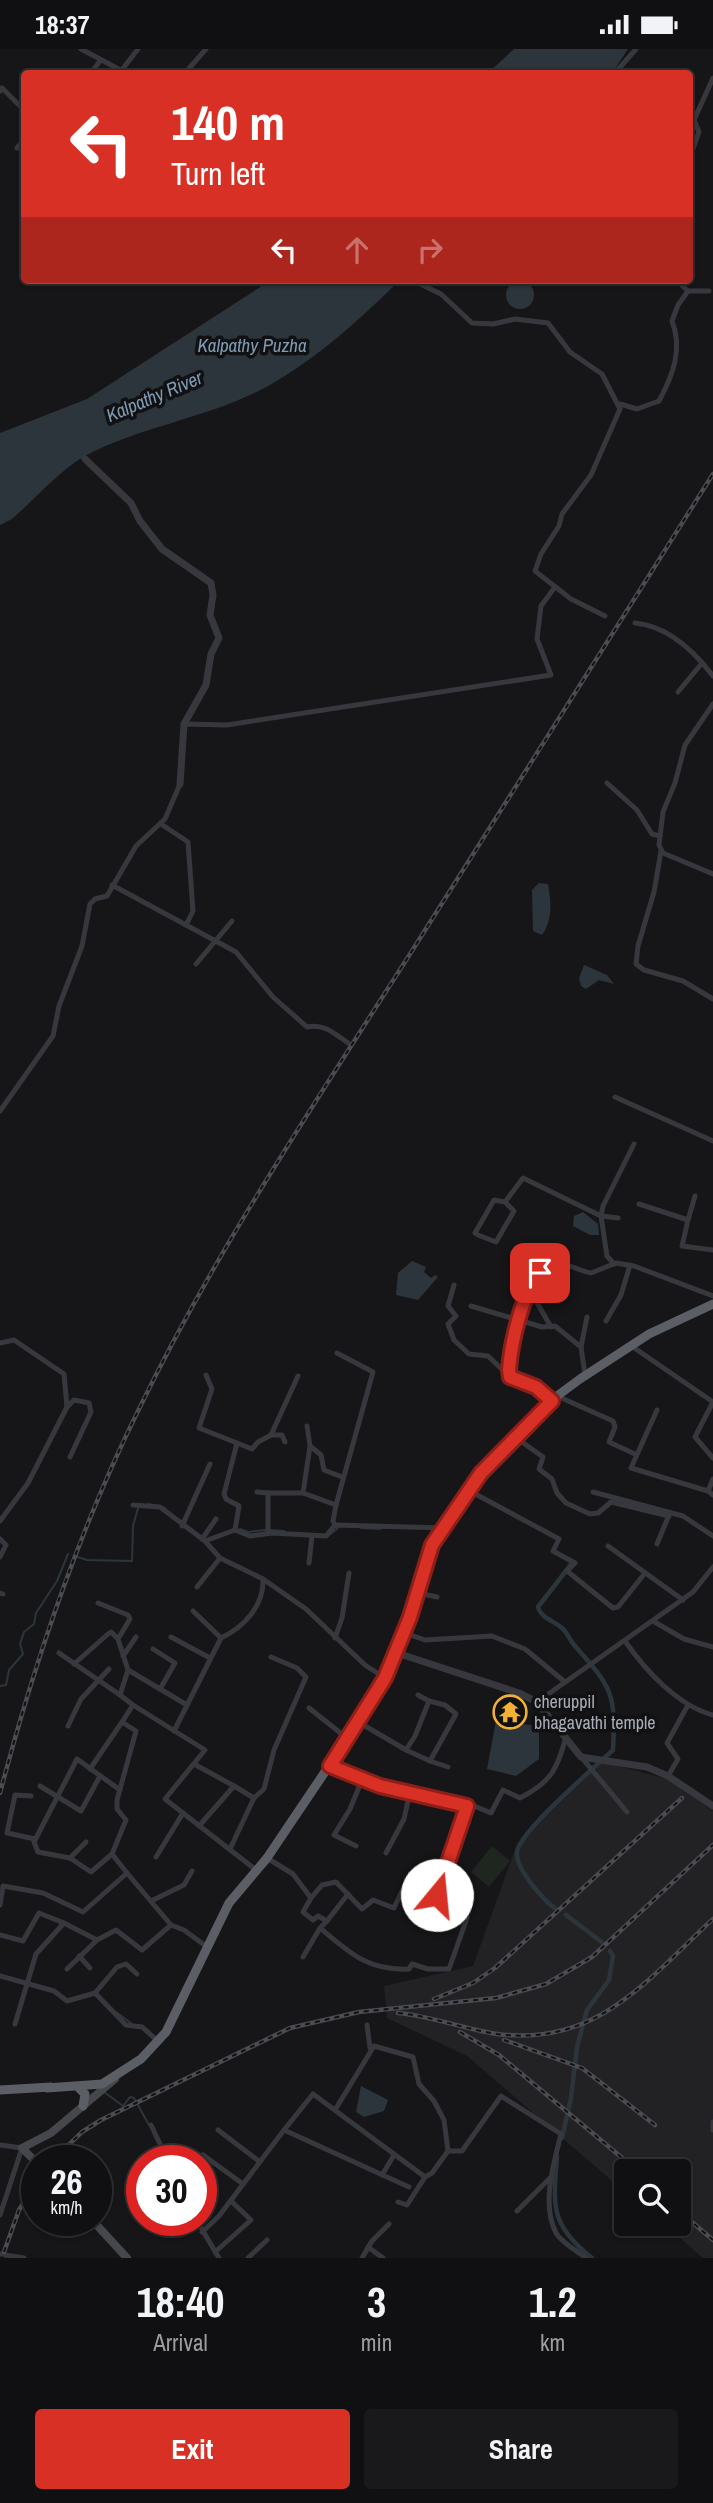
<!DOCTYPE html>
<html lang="en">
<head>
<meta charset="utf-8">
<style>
  :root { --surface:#101012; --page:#19191b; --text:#f1f3f6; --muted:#9c9d9f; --line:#303032; --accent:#d93025 }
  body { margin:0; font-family:"Archivo Narrow",sans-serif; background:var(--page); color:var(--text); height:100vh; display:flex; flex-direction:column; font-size:26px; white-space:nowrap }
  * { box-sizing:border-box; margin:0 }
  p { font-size:23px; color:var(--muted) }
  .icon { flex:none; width:38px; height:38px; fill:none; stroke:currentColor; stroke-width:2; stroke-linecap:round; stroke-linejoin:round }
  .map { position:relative; height:2209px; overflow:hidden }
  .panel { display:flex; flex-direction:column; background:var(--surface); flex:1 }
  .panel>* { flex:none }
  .guide { position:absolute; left:21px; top:21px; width:672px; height:214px; border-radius:7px; box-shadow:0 2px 5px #0004,0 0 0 2px var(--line); background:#d93025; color:#fff; overflow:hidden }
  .fabs { position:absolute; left:614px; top:2110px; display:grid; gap:14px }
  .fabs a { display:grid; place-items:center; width:77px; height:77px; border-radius:7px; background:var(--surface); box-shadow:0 2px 5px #0004,0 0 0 2px var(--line); font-size:35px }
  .speed { position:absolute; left:21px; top:2096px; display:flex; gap:14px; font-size:35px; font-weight:700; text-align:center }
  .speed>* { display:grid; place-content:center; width:91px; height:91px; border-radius:50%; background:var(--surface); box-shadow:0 2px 5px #0004,0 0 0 2px var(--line); line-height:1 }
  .speed small { font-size:18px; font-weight:400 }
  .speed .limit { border:10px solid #d22; background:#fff; color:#111 }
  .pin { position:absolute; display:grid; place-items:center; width:60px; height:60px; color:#fff; margin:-30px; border-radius:14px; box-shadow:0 4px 10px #0006 }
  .me { position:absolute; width:77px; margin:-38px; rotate:17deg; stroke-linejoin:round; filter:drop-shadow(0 0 5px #0008) }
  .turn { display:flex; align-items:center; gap:24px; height:147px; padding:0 35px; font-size:32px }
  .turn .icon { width:91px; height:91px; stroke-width:2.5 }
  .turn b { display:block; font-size:49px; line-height:60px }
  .lanes { display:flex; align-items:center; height:66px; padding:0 35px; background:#0003; justify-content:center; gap:35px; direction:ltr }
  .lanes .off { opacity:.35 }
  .eta { display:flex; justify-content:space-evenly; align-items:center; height:119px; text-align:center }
  .eta b { font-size:42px; font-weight:800; line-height:49px }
  .button { display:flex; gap:14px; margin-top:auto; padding:14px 35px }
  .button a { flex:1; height:80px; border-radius:7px; background:var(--accent); color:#fff; font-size:28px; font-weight:800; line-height:80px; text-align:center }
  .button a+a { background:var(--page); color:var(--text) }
  .status { display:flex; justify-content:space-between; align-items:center; height:49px; padding:0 35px; background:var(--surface); direction:ltr }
  .status svg { height:19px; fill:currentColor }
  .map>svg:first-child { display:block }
  .built { fill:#222225 }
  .green { fill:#1e261f }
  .water { fill:#2c353c }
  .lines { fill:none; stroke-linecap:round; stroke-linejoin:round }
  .stream { stroke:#2c353c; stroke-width:2 }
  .canal { stroke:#2c353c; stroke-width:4.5 }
  .minor { stroke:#37383d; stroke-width:5 }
  .tertiary { stroke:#37383d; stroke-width:7 }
  .secondary { stroke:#45474d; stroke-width:8 }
  .trunk { stroke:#5b5e65; stroke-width:9 }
  .rail-casing { stroke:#4a4c52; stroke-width:4.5 }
  .rail { stroke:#111113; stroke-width:2; stroke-dasharray:5; stroke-linecap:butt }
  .route-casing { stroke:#8d1f18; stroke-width:18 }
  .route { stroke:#d93025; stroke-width:12 }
  .labels { text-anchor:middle; stroke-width:7; stroke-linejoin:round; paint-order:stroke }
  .poi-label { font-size:18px; fill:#a8adb8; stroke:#111113; text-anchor:start }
  .water-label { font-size:19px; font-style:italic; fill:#7f9bb3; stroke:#111113 }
</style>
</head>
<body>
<div class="status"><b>18:37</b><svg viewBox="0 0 49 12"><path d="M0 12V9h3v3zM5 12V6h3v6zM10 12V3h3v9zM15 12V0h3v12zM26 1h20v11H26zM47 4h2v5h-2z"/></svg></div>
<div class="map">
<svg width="713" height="2209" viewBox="0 0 713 2209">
  <rect width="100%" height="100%" fill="#161618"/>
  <path class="built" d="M600 1712 667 1730 713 1762V2209H703L664 2175H679V2123H626V2144L467 2007 387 1969 384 1937 473 1917 517 1795Z"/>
  <path class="green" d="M492 1797 510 1812 489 1838 471 1823Z"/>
  <g class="water">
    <path d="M514 0H628L612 24H488Z"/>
    <path d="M271 231H400C359 271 318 309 268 337 210 369 143 376 85 407 61 420 33 452 12 470L0 476V384L87 350Z"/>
    <circle cx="520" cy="246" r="14"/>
    <path d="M539 834 548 835C551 853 553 870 542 886L533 882 532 841Z"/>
    <path d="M584 916 607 926 614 935 599 931 586 940 581 937 579 929Z"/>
    <path d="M583 1163 598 1175 599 1186H590L573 1177 574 1167Z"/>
    <path d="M412 1212 426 1218 424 1223 431 1229 435 1226 438 1228 418 1251 396 1246 398 1224Z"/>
    <path d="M496 1672 539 1677V1710L516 1727 487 1720Z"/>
    <path d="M361 2037 388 2051 384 2062 364 2068 356 2063Z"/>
  </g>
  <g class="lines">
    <g class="stream">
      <path d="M148 1455 165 1459"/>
      <path d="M361 1479 380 1480"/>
      <path d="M240 1480 248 1483 265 1481"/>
      <path d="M269 1481 284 1482"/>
      <path d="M327 1488 338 1479"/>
      <path d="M78 1508 87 1511 132 1512 133 1477 138 1459"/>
      <path d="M0 1637 6 1636 9 1621 23 1605 20 1595 24 1583 34 1575 36 1564 57 1532 68 1505"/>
      <path d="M116 1963 131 1974"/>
      <path d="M104 2043 123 2057 130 2048 134 2049 149 2076"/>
    </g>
    <g class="canal">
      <path d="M556 1860C543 1851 515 1819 517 1803 520 1782 594 1719 613 1701 616 1644 612 1639 575 1597 570 1592 568 1584 562 1579 554 1572 541 1569 538 1558L572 1514"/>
      <path d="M566 1866 603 1894"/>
      <path d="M562 2089 571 2049 577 1998 587 1961 609 1931 613 1907 610 1902"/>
      <path d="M557 2108C553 2157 550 2176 592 2209"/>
    </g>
    <g class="minor">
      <path d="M81 0 126 24"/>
      <path d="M121 22 138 0"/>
      <path d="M91 24 100 12"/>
      <path d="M185 24 206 0"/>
      <path d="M615 24 636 0"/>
      <path d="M0 42 2 39 24 61"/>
      <path d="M17 99 24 91"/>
      <path d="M690 108 699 83 694 71 713 29"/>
      <path d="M412 231 441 245 472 274 493 275 515 270 548 274 570 303 602 325 620 360 591 426 562 465 559 477 541 505 535 522 571 550 605 567"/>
      <path d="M688 242H709"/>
      <path d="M620 355 637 360 659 352C673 326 683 300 672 272L678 256 688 242 676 231"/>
      <path d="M635 574C667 577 694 602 713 627"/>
      <path d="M678 643 702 614"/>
      <path d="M713 655 685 696 675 734 663 763 659 796 663 804 713 825"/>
      <path d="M184 675 227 676 551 626 537 590 541 557 555 538"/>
      <path d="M607 734 637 761 652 785 660 787"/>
      <path d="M161 775 188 793 193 862 186 876 236 903 273 948 307 978C324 974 335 985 348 994"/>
      <path d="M661 802 654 843 638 897 636 915 644 921 683 932 713 950"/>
      <path d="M112 836 186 876"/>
      <path d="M196 915 232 872"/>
      <path d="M615 1048 713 1092"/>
      <path d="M0 1062 53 987 59 957 82 897 90 855 95 850 107 847 136 797 165 770 180 735"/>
      <path d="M505 1153 514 1162 496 1193 478 1186 475 1184 494 1151 505 1153 523 1129 601 1167 607 1207 614 1215"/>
      <path d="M639 1155 688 1171 682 1197 713 1201"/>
      <path d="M618 1169 601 1167 603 1157 634 1095"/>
      <path d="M688 1171 695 1147"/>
      <path d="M454 1236 448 1257 456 1267 448 1275 454 1291 469 1305 488 1307 510 1328 536 1338 552 1352"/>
      <path d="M528 1238 551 1278"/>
      <path d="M471 1257 542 1278 555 1277 581 1298"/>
      <path d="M606 1272 621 1246 630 1216"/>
      <path d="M0 1294 14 1291 64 1325 67 1358"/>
      <path d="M630 1296 713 1353"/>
      <path d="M206 1326 212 1340 199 1379 237 1394"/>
      <path d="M585 1326 581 1298 587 1268"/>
      <path d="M510 1328C507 1314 522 1250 529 1236 534 1228 544 1218 554 1216 567 1213 579 1222 591 1224L616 1214 634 1217 713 1247"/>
      <path d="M557 1347 613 1372 615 1378 609 1393 635 1405"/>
      <path d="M713 1353 695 1388 713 1409"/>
      <path d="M657 1361 631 1419 708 1442 713 1446"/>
      <path d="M271 1386H282L285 1393"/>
      <path d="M515 1388 543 1408 539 1420 552 1430 557 1444 566 1454 590 1465 598 1464 611 1453 669 1467"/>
      <path d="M310 1397 321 1406 324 1421 342 1428"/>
      <path d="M468 1441 559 1490 553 1502 575 1514 567 1522 613 1559 618 1558 645 1524"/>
      <path d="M708 1442 713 1430"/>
      <path d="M257 1443 268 1444"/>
      <path d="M593 1443 683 1467 713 1487"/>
      <path d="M303 1444 310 1397 307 1377"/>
      <path d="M133 1456 160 1458 205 1492 235 1481 250 1487 272 1484 326 1487 335 1476 444 1479"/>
      <path d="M336 1456 373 1323 337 1304"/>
      <path d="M0 1472 28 1434 67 1358 74 1351 89 1354 91 1363 70 1408"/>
      <path d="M182 1477 210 1415"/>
      <path d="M235 1481 239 1457 226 1450 224 1445 237 1394 252 1400 258 1393 271 1386 298 1327"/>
      <path d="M268 1484V1444H303L336 1456 333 1472 335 1476"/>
      <path d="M0 1490 6 1496 0 1508"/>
      <path d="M202 1490 216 1470"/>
      <path d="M205 1492 220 1509 263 1530C264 1557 244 1578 221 1589"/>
      <path d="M657 1495 669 1466"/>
      <path d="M608 1497 683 1551"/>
      <path d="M309 1514 312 1487"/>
      <path d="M263 1530 306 1560 365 1616 385 1629"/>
      <path d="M197 1538 220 1509"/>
      <path d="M0 1544 3 1545"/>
      <path d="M418 1544 437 1548"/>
      <path d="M98 1554 128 1566 130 1570 118 1590 128 1621 120 1646 133 1656"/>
      <path d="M653 1572 684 1590 713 1598"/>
      <path d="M405 1584 425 1591 492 1587 525 1600 565 1633"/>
      <path d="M171 1588 210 1609"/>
      <path d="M335 1589 342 1569 349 1524"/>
      <path d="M625 1592C645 1621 678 1657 713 1666"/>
      <path d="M153 1600 175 1614 160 1640"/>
      <path d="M59 1604 120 1646"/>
      <path d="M123 1607 136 1588"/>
      <path d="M74 1615 108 1585 111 1583 118 1590"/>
      <path d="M128 1621 187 1656"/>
      <path d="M418 1646 429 1652"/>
      <path d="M537 1653 693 1543 713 1518"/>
      <path d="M309 1659 348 1690"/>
      <path d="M360 1674 406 1701 415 1687 429 1652 445 1656 456 1665 430 1712 406 1701"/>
      <path d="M68 1677 81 1650 109 1620"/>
      <path d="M174 1682 221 1589 193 1562"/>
      <path d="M582 1709 627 1763"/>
      <path d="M430 1712 448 1718"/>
      <path d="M194 1715 234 1737 199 1777"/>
      <path d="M330 1717 380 1737 467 1757 472 1756 491 1764 503 1741 520 1749C551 1733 557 1721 566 1688"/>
      <path d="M90 1720 122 1673"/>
      <path d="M668 1727 678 1710 667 1694 688 1656"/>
      <path d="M40 1737 81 1762 100 1727"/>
      <path d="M234 1737 254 1749"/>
      <path d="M31 1747 15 1746 7 1784 35 1790"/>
      <path d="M356 1797 334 1786 350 1760 362 1731"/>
      <path d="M230 1800 254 1749 264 1740 274 1701 306 1628 297 1619 271 1608"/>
      <path d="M386 1804 404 1770 410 1743"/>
      <path d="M112 1805 91 1823 70 1809 38 1803 34 1793 77 1710 120 1741"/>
      <path d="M156 1808 183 1764"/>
      <path d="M70 1809 86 1793"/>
      <path d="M267 1809 293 1825 311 1849 303 1863 313 1871 318 1867 327 1872 320 1879C349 1903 367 1922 409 1920L412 1915 428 1920H449L467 1869 466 1861 437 1846 467 1757"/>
      <path d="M127 1824 112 1805 126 1771 117 1760V1751L136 1682 122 1673 133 1656 205 1701 165 1750 256 1821"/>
      <path d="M311 1849 322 1836 336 1833 362 1860 373 1851 394 1859 410 1825 443 1824"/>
      <path d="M151 1852 184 1836 192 1822"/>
      <path d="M0 1856 3 1837 43 1844 83 1863 127 1824 171 1876"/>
      <path d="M327 1872 348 1845"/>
      <path d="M0 1886 23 1892 39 1864 64 1874"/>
      <path d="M79 1907 90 1919"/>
      <path d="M303 1908 320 1879"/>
      <path d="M67 1920 97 1891"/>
      <path d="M0 1927 54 1942 67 1952 95 1944 126 1976 142 1978 159 1993"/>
      <path d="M95 1944 117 1918 126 1915 137 1925"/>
      <path d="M15 1975 36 1905 64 1874 97 1891 116 1881 142 1901 171 1876 184 1881 207 1898"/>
      <path d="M367 1976 370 1999 373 1998"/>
      <path d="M713 2073V2081"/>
      <path d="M151 2076 168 2112"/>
      <path d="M218 2081 260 2113"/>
      <path d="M284 2081 313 2045 425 2128 432 2124 448 2102 444 2071 434 2052 419 2035 413 2008 374 1997 335 2061"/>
      <path d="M0 2096 22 2099 0 2166"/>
      <path d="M448 2102H462L501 2047 561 2085C554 2114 541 2155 556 2184 561 2193 577 2202 586 2209"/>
      <path d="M203 2106 243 2135"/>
      <path d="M382 2126 394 2106"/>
      <path d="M398 2153 407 2156 425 2128"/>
      <path d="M517 2162 551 2128"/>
      <path d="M197 2172 219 2209"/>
      <path d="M202 2183 219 2167 284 2081 409 2138"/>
      <path d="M368 2198 383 2209"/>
      <path d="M215 2203 251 2171 231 2152"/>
      <path d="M0 2205H1"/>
      <path d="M5 2206 24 2209"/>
      <path d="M248 2209 267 2191"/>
      <path d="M362 2209 372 2192 389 2175"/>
    </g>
    <g class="tertiary">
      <path d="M85 410 131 454 140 472 162 500 211 534 213 546 210 566 219 589 211 605 206 636 184 675 180 735"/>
      <path d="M397 1604 519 1644 537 1653 581 1708 647 1718 668 1727 713 1757"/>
    </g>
    <g class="secondary">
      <path d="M37 2114 22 2099 51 2084 115 2030"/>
      <path d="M93 2172 127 2209"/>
    </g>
    <g class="trunk">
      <path d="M47 2039 102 2035 141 2010 166 1983 229 1854 267 1809 372 1653 405 1584 432 1495 481 1424 557 1347 580 1330 649 1285 713 1255"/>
      <path d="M79 2039 85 2045 83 2057"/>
      <path d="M0 2041 51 2038"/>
    </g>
    <defs>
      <g id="rail">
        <path d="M0 1744C35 1611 78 1483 139 1360 216 1201 315 1054 410 905 512 745 612 585 713 425"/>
        <path d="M434 1950 473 1934 495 1919 682 1749"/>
        <path d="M398 1964C431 1967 464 1980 497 1985 597 1998 647 1931 713 1870"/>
        <path d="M460 1983 499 2006 639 2123"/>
        <path d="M504 1991 582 2019 655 2076"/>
        <path d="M52 2112 82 2083 101 2071 290 1979 359 1963 496 1949 546 1935 592 1908 713 1796"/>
        <path d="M679 2162 713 2191"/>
        <path d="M4 2203 19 2161 37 2132"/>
      </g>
    </defs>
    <use href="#rail" class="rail-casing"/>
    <use href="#rail" class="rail"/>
  </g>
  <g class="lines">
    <defs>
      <path id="route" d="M437 1846 467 1757 380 1737 330 1717 385 1629 410 1568 432 1496 481 1424 552 1352 536 1338 510 1328 509 1321C511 1294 522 1244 540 1224"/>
    </defs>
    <use href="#route" class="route-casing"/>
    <use href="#route" class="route"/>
  </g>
  <defs>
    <symbol id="temple-ring" viewBox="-11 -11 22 22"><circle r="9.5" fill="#111113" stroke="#f2b134" stroke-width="1.5"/><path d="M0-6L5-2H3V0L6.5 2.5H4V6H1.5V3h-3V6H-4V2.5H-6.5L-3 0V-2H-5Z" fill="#f2b134"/></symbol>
  </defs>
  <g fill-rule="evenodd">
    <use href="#temple-ring" x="491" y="1644" width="38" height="38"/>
  </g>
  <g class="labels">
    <g class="poi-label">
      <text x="534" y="1659">cheruppil<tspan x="534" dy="21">bhagavathi temple</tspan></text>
    </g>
    <g class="water-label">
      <text x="252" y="303">Kalpathy Puzha</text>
      <text transform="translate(154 347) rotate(-23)" y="7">Kalpathy River</text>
    </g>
  </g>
</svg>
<div class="fabs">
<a><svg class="icon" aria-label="search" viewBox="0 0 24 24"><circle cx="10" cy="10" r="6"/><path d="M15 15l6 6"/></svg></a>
</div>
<div class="speed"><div>26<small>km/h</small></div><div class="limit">30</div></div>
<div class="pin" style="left:540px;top:1224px;background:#d93025"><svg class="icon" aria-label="arrive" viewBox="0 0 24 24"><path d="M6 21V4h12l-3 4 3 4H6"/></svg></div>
<svg class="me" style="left:437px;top:1846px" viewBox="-20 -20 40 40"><circle r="19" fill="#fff"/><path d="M0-13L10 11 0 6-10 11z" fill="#d93025"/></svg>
<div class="guide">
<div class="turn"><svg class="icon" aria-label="left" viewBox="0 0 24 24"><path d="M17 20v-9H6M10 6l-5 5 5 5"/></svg><div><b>140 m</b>Turn left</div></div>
<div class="lanes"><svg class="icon" aria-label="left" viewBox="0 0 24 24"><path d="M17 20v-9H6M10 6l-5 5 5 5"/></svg><svg class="icon off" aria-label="ahead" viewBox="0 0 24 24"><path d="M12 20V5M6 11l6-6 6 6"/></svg><svg class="icon off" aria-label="right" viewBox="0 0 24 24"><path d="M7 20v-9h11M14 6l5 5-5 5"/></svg></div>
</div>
</div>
<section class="panel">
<div class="eta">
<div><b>18:40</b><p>Arrival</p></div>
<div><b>3</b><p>min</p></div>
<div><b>1.2</b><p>km</p></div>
</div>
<div class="button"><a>Exit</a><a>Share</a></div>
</section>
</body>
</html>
